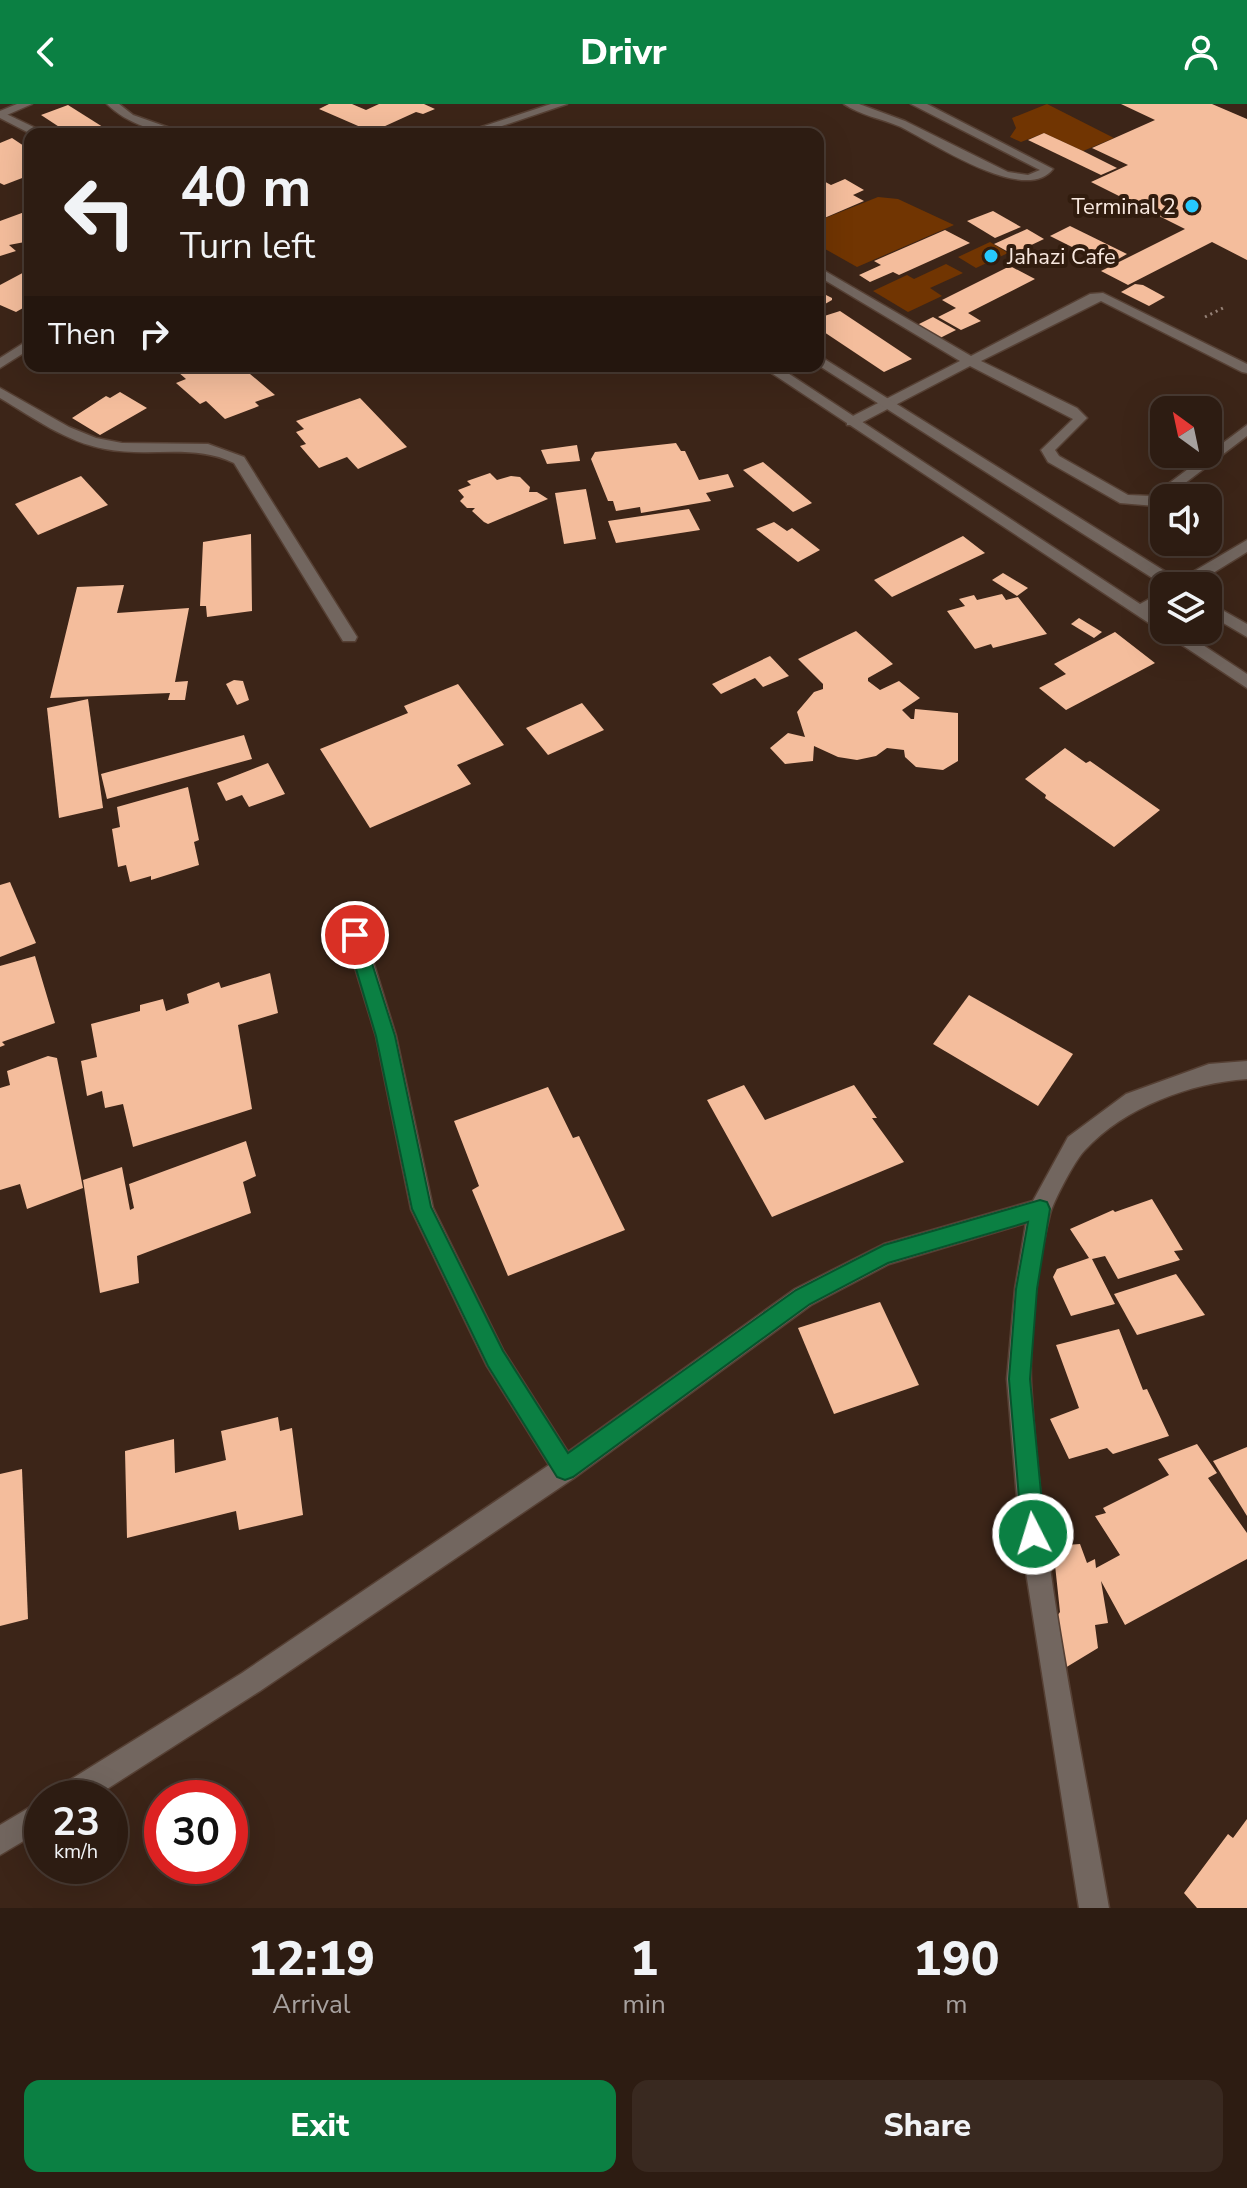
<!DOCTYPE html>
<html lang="en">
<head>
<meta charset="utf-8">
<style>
  :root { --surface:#2d1c12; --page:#392920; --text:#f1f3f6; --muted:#a7a19f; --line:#483a32; --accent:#0b8043 }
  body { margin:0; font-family:"Nunito Sans",sans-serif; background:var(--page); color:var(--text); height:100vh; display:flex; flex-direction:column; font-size:30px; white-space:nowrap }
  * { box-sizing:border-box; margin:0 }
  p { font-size:26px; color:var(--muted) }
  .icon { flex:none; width:44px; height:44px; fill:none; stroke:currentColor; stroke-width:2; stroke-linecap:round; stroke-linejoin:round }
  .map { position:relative; height:1804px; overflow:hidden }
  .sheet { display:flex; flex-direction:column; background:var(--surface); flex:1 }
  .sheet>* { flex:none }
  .hud { position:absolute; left:24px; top:24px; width:800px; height:244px; border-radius:16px; box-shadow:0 8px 32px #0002,0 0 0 2px var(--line); background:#2d1c12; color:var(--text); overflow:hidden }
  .needle { width:52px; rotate:327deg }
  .fabs { position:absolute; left:1150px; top:292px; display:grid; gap:16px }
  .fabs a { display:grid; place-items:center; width:72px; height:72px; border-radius:16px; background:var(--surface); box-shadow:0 8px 32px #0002,0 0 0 2px var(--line); font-size:40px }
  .speed { position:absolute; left:24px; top:1676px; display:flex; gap:16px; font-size:40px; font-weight:700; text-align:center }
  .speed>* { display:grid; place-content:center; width:104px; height:104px; border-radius:50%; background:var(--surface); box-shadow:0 8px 32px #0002,0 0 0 2px var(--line); line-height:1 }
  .speed small { font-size:20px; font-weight:400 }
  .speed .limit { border:12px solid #d22; background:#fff; color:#111 }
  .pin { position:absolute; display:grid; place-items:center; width:68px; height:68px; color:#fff; margin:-34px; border:4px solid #fff; border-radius:50%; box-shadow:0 2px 8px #0007 }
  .me { position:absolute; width:88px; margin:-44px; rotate:355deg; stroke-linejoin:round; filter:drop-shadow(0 0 6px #0008) }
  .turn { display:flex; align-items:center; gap:28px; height:168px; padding:0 24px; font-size:36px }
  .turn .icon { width:104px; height:104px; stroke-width:2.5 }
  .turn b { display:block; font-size:56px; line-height:68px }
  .then { display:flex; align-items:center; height:76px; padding:0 24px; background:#0003; gap:16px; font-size:30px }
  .eta { display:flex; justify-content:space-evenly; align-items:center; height:136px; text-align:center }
  .eta b { font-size:48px; font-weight:800; line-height:56px }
  .cta { display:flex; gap:16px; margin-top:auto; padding:16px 24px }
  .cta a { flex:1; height:92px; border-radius:16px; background:var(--accent); color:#fff; font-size:32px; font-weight:800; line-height:92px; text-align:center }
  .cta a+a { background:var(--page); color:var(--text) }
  header { display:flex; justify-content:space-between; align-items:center; height:104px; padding:0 24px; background:var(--accent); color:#fff; font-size:36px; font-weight:800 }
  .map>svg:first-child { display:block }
  .green { fill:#713502 }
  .building { fill:#f4bd9c }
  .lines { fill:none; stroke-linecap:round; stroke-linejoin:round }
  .lane-casing { stroke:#564034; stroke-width:3 }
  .street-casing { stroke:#564034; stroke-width:3 }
  .path { stroke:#958176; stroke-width:3; stroke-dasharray:2 4; stroke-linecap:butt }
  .lane { fill:#72665f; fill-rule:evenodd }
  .street { fill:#72665f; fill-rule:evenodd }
  .route { fill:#0b8043; stroke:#07532c; stroke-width:2 }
  .poi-dot { fill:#26c9fe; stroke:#311c0e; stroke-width:3 }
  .labels { text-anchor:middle; stroke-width:8; stroke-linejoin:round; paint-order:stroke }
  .far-poi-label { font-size:22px; fill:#f8e8df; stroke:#311c0e; text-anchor:end }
</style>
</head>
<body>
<header><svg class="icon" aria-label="back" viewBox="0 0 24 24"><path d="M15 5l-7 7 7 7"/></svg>Drivr<svg class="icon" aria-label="person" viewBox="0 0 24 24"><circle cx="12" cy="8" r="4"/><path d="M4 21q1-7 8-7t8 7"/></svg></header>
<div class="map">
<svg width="1247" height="1804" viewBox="0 0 1247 1804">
  <rect width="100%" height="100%" fill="#3c2518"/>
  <g class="green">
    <path d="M1047 0 1114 34 1083 47 1044 29 1021 38 1010 33 1016 24 1012 14Z"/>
    <path d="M878 93 898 95 954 121 857 163 818 141V112L823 115Z"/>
    <path d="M990 138 1008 149 976 164 958 153Z"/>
    <path d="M946 160 963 169 930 184 942 192 908 208 873 187 907 171 914 175Z"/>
  </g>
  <g class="building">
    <path d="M329 0H352L366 6 379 0H424L435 5 423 10 416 8 372 28 319 5Z"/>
    <path d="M1121 0H1212L1247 15V156L1212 138 1128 181 1101 167 1185 125 1091 78 1128 61 1092 44 1155 16Z"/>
    <path d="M68 1 114 30H70L41 11Z"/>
    <path d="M1044 29 1083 47 1117 64 1101 71 1028 36Z"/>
    <path d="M12 34 30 46V71L4 81 0 79V39Z"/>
    <path d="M818 74 831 81 845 75 864 86 853 91 864 97 822 115 818 112Z"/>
    <path d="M30 106V137L9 141 16 147 0 152V117Z"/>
    <path d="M993 107 1021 123 995 134 967 117Z"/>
    <path d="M1070 122 1127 150 1108 161 1050 132Z"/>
    <path d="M1027 125 1044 135 1012 150 994 140Z"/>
    <path d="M945 126 970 139 899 171 893 168 870 178 859 171 881 161 874 157Z"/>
    <path d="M1010 162 1035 175 968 209 981 217 961 226 938 213 956 204 942 196Z"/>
    <path d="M30 165V200L16 208 0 201V181Z"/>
    <path d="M1135 180 1143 181 1165 193 1149 202 1121 188Z"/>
    <path d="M818 187 832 194V196L818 204Z"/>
    <path d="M840 207 912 255 884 268 818 224V214Z"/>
    <path d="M933 213 956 226 940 234 917 221Z"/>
    <path d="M182 262H268L250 270 275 291 255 298 259 302 225 315 206 297 200 300 176 279 186 275 178 268Z"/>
    <path d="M120 288 147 304 100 331 72 314 106 292 110 294Z"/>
    <path d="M360 294 407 343 358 365 347 353 319 364 300 342 306 340 296 328 304 325 296 317Z"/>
    <path d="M676 339 681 347H685L699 376 728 370 734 383 706 389 711 397 641 409 640 403 616 407 613 397H608L591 355 595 348Z"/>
    <path d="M577 341 580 357 547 360 541 346Z"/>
    <path d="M763 358 812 399 793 408 743 366Z"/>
    <path d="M490 369 497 376 511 372 520 373 530 383 529 388H537L548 395 488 420 484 418 472 407 475 404H467L460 397 464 393 458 386 471 381 467 377Z"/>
    <path d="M81 372 108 401 38 431 15 400Z"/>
    <path d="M586 385 596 435 564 440 555 389Z"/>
    <path d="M689 405 700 426 616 439 608 417Z"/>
    <path d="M774 418 787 427 792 424 820 446 798 458 756 425Z"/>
    <path d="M251 430 252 507 207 513 206 502H200L203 438Z"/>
    <path d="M963 432 985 449 892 493 874 476Z"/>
    <path d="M1003 469 1028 484 1017 492 992 476Z"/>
    <path d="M124 481 117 509 189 504 175 578 188 577 185 596H168L170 589 50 594 77 483Z"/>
    <path d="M1002 490 1006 496 1018 493 1047 530 993 544 991 540 975 545 947 507 965 502 959 495 974 491 977 496Z"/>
    <path d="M1079 514 1102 528 1094 534 1071 520Z"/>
    <path d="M856 527 893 560 868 574V577L880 586 899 577 920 594 902 606 911 615H914L915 605 958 609V657L943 666 916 663 905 653 904 646 887 644 876 652 857 656 838 653 814 642 813 657 785 660 770 644 788 629 805 633 797 608 814 588 823 585V580L798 555Z"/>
    <path d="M1115 528 1155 559 1066 606 1039 584 1066 570 1054 560Z"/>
    <path d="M770 552 789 572 763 583 755 574 721 590 712 580Z"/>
    <path d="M234 576 243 577 249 596 237 601 226 580Z"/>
    <path d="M458 580 504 641 457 661 471 680 370 724 320 645 408 609 404 602Z"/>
    <path d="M88 595 103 704 59 714 47 604Z"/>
    <path d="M582 599 604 626 548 651 526 624Z"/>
    <path d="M244 631 252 655 107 695 101 670Z"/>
    <path d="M1065 644 1086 659 1090 657 1160 706 1114 743 1045 694 1046 691 1025 675Z"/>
    <path d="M268 659 285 690 249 703 242 691 226 697 217 679Z"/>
    <path d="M188 683 199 736 194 738 199 761 151 776V772L130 778 126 761 118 763 112 725 120 723 117 703Z"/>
    <path d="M10 778 36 839 0 853V781Z"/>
    <path d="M35 852 55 919 2 938 5 941 0 943V862Z"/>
    <path d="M270 869 278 909 238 921 252 1005 133 1043 123 1000 105 1004 102 987 87 992 81 957 97 953 91 920 140 907V901L163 895 166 907 189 899 187 890 219 878 221 884Z"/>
    <path d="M969 891 1073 950 1038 1002 933 940Z"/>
    <path d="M48 952 57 954 83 1084 27 1105 20 1080 0 1086V984L10 981 7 967Z"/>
    <path d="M744 981 765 1016 854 981 877 1014H872L904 1058 772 1113 707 996Z"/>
    <path d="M548 983 573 1034 579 1032 625 1126 508 1172 472 1086 479 1082 454 1017Z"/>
    <path d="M246 1037 256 1072 243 1078 251 1109 137 1152 139 1179 100 1189 83 1076 122 1063 130 1106 134 1104 129 1080Z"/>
    <path d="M1152 1095 1183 1146 1174 1147 1180 1156 1118 1175 1105 1152 1092 1155 1115 1200 1071 1212 1053 1173 1057 1165 1089 1154 1070 1125 1113 1106 1115 1108Z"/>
    <path d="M1176 1170 1205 1211 1137 1231 1114 1190Z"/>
    <path d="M880 1198 919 1281 834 1310 798 1224Z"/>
    <path d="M1119 1225 1143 1286 1147 1285 1169 1332 1113 1350 1107 1344 1069 1355 1050 1315 1079 1304 1056 1241Z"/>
    <path d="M278 1313 280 1327 292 1324 303 1411 239 1426 236 1407 127 1434 125 1347 174 1335 175 1369 226 1356 221 1327Z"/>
    <path d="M1197 1340 1217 1369 1208 1374 1247 1429V1455L1125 1521 1101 1477 1108 1519 1095 1521 1098 1544 1065 1564 1057 1512 1060 1508 1053 1442 1080 1440 1087 1459 1095 1455 1096 1464 1120 1451 1095 1412 1106 1409 1103 1404 1169 1371 1158 1355Z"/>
    <path d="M1247 1343V1412L1213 1357Z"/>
    <path d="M22 1365 28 1515 0 1522V1370Z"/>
    <path d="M1247 1715V1804H1197L1184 1789 1228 1730 1233 1734Z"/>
  </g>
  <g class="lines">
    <defs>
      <g id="lane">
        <path d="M844 0H859L905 17 1008 68 1028 71 1040 66 911 0H927L1053 65C1025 101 933 39 901 23 883 15 859 11 844 0Z"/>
        <path d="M0 7 44 28 46 30H31L0 14Z"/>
        <path d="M818 163 971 252 1090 190 1103 189 1247 260V269L1242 268 1101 197 981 257 1077 304 1087 314 1055 346 1059 352 1128 391 1152 392 1247 321V332L1155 402 1120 399 1048 358 1041 346 1073 315 970 262 857 321H847V315L960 257 818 172Z"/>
      </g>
      <g id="street">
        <path d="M17 0H32L0 14V7Z"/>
        <path d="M107 0H119L133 11 187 30C159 30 127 20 107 0Z"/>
        <path d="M551 0H567L478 30H460Z"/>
        <path d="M30 235V245L0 264V254Z"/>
        <path d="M818 251 1179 476 1247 436V448L1192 482H1165L818 261Z"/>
        <path d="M761 262H777L1140 500 1164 487V499L1151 507 1164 515V526H1180L1247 570V584Z"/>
        <path d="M0 284 69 323 96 334 122 339 208 340 244 353 357 533 355 537H343L234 359C193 339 149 354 105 345 66 338 34 314 0 294Z"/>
        <path d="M1208 498 1247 520V533L1208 510Z"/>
        <path d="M355 823 362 825 365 831 396 932 433 1104 503 1246 568 1348 795 1185 884 1140 1033 1097 1068 1033 1126 990 1209 960 1247 957V975C1190 979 1125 1003 1085 1046 1075 1056 1054 1096 1050 1110 1038 1156 1029 1230 1031 1278 1040 1454 1079 1630 1109 1804H1079L1020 1430 1007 1275 1015 1185 1026 1119 889 1160 811 1201 574 1374 260 1587 93 1694H53L57 1684 242 1569 549 1361 487 1262 411 1105 376 932 345 831 348 825Z"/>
        <path d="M42 1696V1726L0 1751V1721Z"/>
      </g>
    </defs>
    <use href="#lane" class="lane-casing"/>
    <use href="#street" class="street-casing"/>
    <path class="path" d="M1205 213 1225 203"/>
    <use href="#lane" class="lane"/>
    <use href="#street" class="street"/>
  </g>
  <path class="route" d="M355 824 363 831 395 932 431 1103 503 1247 568 1349 796 1186 884 1141 1040 1096 1047 1098 1050 1105 1037 1185 1030 1275 1045 1430 1042 1438 1033 1442 1025 1438 1022 1430 1009 1275 1016 1185 1028 1118 888 1159 810 1200 573 1373 565 1376 557 1373 488 1262 412 1105 376 932 346 831Z"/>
  <g class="poi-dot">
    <circle cx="1192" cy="102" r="8"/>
    <circle cx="991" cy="152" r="8"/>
  </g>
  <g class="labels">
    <g class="far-poi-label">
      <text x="1176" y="110">Terminal 2</text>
      <text x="1007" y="160" text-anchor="start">Jahazi Cafe</text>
    </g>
  </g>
</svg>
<div class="fabs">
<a><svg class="needle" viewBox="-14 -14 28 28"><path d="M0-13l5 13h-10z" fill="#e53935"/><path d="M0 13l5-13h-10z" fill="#a7a19f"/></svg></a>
<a><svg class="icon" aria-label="sound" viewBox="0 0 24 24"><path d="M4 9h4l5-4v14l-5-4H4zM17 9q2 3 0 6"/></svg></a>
<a><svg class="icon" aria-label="layers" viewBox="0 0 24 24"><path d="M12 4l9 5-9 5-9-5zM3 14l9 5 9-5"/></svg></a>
</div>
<div class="speed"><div>23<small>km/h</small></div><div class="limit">30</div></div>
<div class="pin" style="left:355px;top:831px;background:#d93025"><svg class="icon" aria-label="arrive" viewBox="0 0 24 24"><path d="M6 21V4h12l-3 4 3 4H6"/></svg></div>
<svg class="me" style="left:1033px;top:1430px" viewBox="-20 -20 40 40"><circle r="17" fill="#0b8043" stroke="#fff" stroke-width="3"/><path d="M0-11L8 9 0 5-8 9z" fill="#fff"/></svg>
<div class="hud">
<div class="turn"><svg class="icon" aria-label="left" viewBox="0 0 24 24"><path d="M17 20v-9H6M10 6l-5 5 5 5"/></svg><div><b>40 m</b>Turn left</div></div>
<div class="then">Then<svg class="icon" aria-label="right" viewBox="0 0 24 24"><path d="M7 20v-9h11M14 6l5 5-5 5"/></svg></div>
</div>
</div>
<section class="sheet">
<div class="eta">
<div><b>12:19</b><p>Arrival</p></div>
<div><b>1</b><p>min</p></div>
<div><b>190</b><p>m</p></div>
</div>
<div class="cta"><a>Exit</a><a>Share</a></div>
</section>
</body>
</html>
